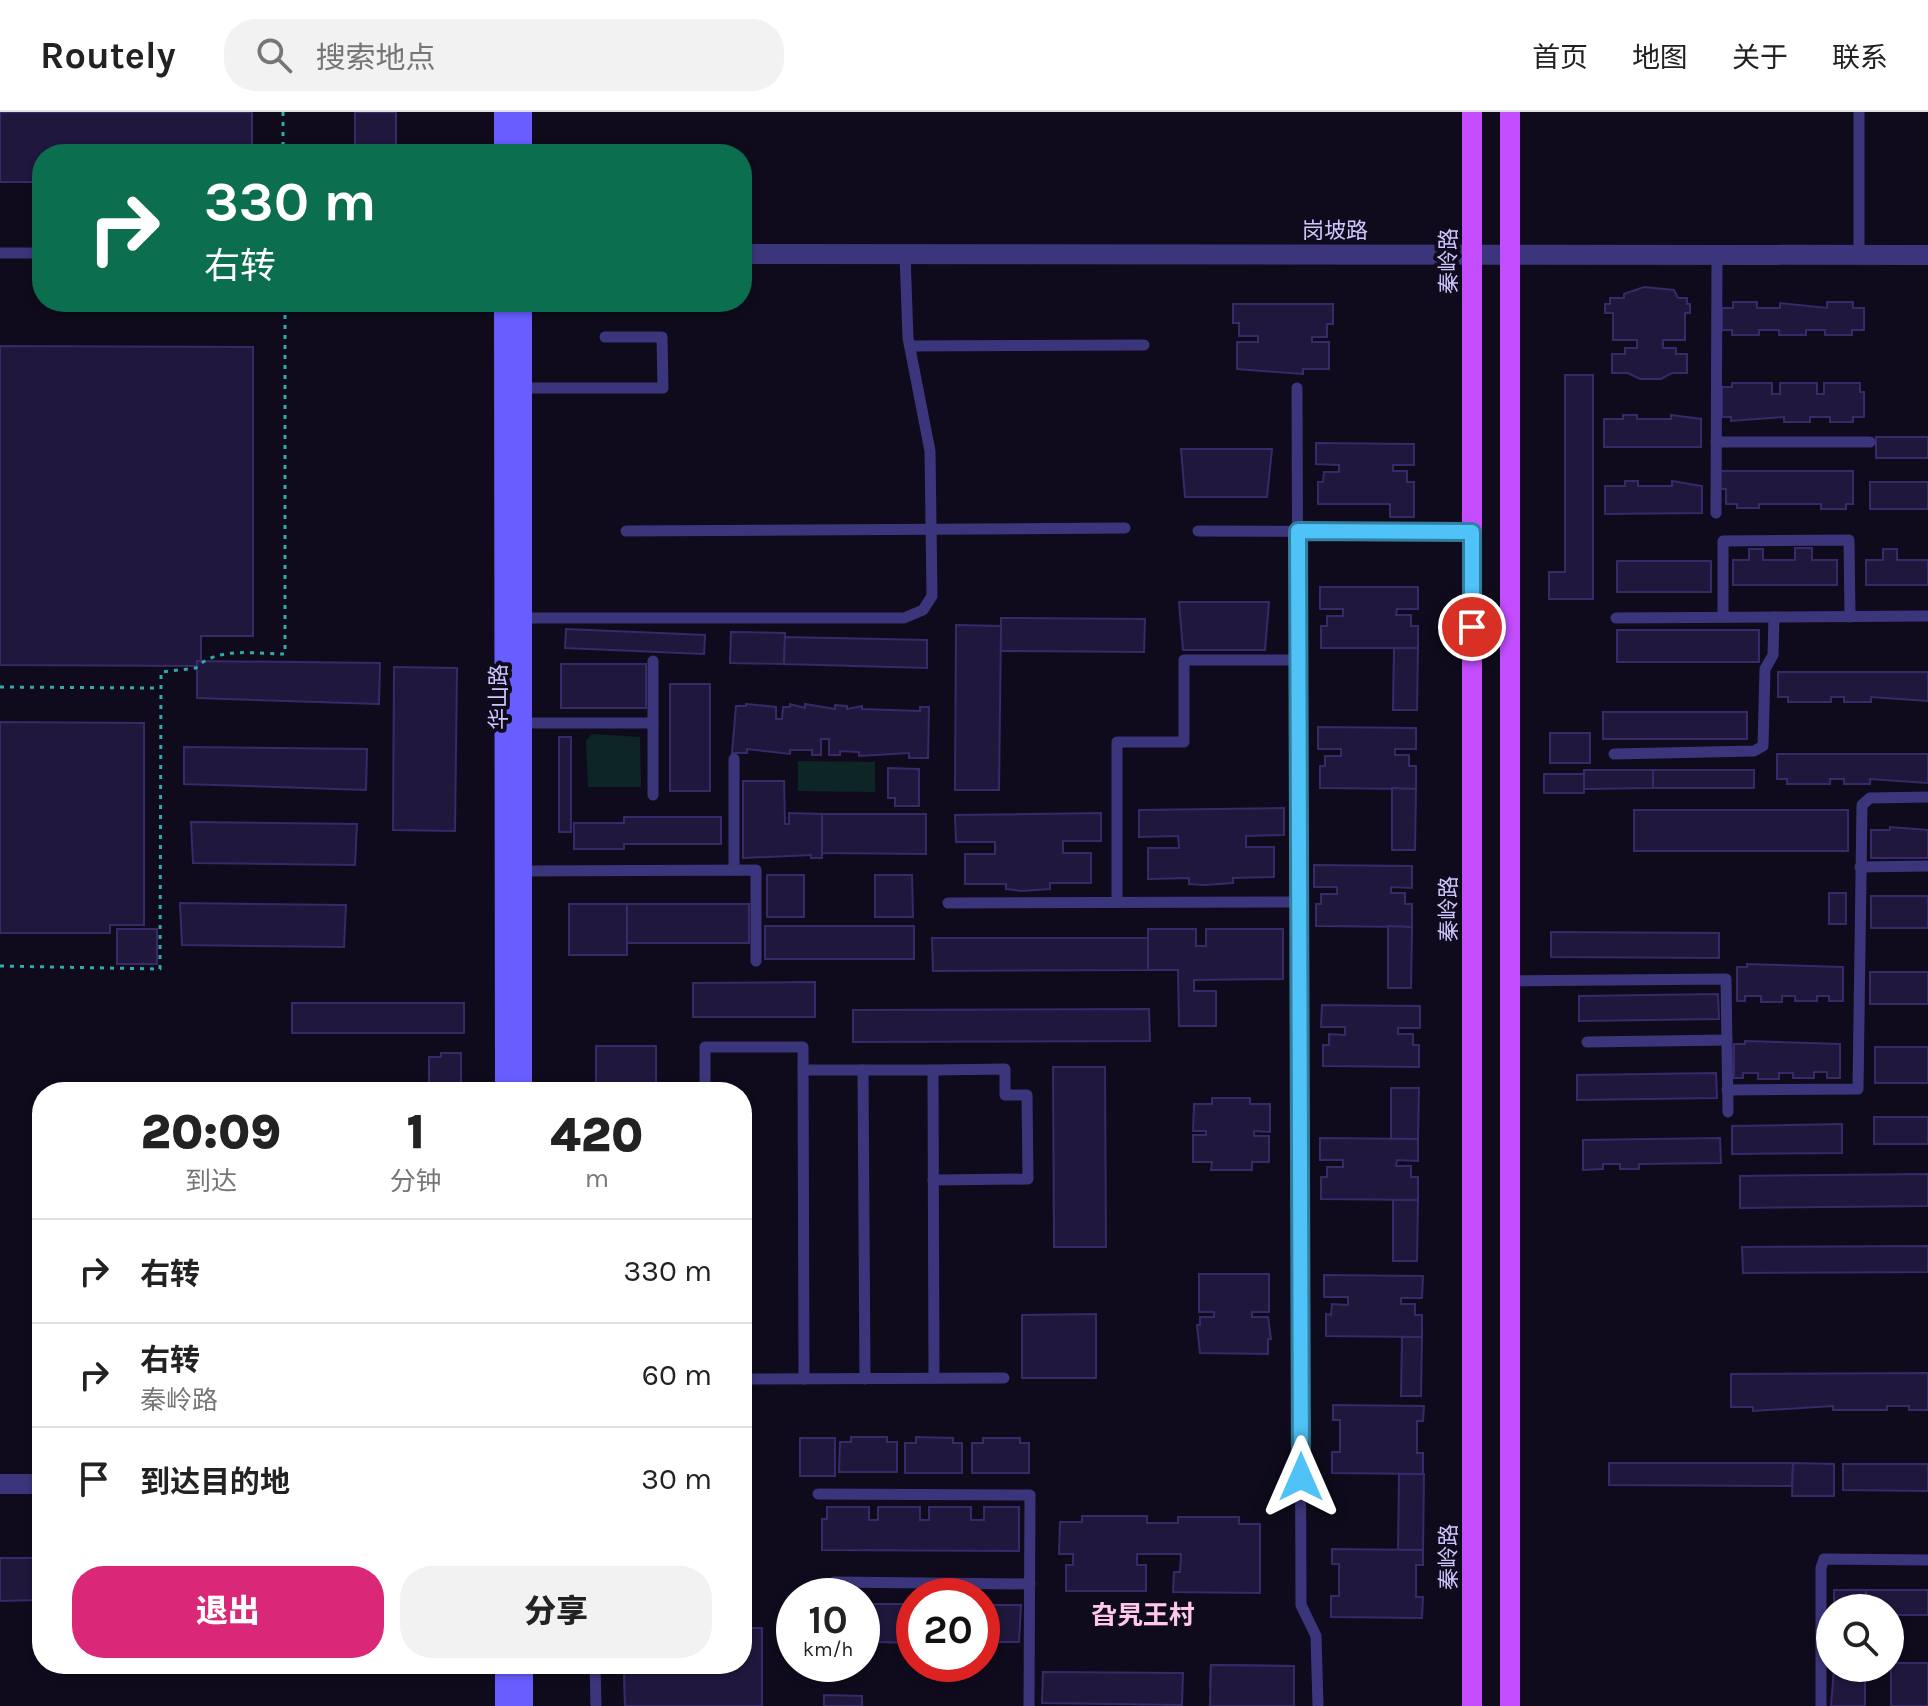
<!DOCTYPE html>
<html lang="zh">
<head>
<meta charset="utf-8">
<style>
  :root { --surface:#fff; --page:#f2f2f2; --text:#222; --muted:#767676; --line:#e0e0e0; --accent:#db2777 }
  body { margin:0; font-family:Karla,"Noto Sans SC",sans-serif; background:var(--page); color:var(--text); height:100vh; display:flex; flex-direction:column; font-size:30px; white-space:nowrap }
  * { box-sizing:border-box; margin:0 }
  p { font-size:26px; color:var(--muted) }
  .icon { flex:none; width:44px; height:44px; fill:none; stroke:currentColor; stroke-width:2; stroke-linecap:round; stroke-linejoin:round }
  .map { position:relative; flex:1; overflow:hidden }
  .side { position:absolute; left:32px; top:970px; width:720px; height:592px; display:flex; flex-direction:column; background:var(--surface); border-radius:32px; box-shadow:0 2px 6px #0004 }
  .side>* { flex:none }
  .hud { position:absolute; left:32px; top:32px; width:720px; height:168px; border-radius:32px; box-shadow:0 2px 6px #0004; background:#0b6e4f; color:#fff; overflow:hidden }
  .fabs { position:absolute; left:1816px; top:1482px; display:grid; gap:16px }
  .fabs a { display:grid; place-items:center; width:88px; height:88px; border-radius:50%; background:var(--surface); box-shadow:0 2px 6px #0004; font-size:40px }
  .speed { position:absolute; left:776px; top:1466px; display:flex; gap:16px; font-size:40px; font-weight:700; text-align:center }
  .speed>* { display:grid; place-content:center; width:104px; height:104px; border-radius:50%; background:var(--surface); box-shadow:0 2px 6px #0004; line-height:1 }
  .speed small { font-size:20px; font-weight:400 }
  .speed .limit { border:12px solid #d22; background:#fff; color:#111 }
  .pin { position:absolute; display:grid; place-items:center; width:68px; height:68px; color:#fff; margin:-34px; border:4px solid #fff; border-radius:50%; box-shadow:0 2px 8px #0007 }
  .me { position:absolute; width:88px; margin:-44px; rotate:0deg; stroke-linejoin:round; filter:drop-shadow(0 0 6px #0008) }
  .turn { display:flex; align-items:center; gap:28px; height:168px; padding:0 40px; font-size:36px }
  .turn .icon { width:104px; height:104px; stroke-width:2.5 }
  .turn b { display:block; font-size:56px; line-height:68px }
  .eta { display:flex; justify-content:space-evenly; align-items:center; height:136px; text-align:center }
  .eta b { font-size:48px; font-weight:800; line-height:56px }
  .cta { display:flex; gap:16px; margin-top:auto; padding:16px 40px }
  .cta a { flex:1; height:92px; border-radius:32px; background:var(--accent); color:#fff; font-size:32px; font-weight:800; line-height:92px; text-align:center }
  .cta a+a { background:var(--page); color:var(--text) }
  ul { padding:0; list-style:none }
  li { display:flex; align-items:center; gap:24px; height:104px; padding:0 40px; border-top:2px solid var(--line) }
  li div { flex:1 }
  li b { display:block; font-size:30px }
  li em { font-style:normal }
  header { display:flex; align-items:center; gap:48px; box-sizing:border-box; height:112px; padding:0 40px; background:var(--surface); border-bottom:2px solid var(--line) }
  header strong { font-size:38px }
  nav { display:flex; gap:44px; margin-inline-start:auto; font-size:28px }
  .search { width:560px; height:72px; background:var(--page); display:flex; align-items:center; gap:20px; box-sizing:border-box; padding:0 28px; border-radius:32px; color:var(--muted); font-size:30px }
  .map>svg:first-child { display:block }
  .green { fill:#0e2526 }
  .building { fill:#20173d; stroke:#382969; stroke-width:2 }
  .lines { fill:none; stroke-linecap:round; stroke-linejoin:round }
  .path { stroke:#2cacaa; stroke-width:3; stroke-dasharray:4 6; stroke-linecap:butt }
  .lane { stroke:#3b367b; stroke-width:11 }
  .street { stroke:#3b367b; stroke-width:20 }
  .secondary { stroke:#685dff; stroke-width:20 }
  .primary { stroke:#c44dff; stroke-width:20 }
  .route-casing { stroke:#337fa1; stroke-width:20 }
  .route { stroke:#4fc3f7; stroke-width:14 }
  .labels { text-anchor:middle; stroke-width:8; stroke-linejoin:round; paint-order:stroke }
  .street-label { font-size:22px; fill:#cfc6ff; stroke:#0f0b1c }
  .quarter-label { font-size:26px; font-weight:bold; fill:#ffc8e8; stroke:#0f0b1c }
</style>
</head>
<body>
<header>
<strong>Routely</strong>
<div class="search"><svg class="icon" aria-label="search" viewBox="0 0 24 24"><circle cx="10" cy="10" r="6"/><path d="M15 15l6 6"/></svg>搜索地点</div>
<nav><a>首页</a><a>地图</a><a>关于</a><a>联系</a></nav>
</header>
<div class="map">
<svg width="1928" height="1594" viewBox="0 0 1928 1594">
  <rect width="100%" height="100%" fill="#0f0b1c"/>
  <g class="green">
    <path d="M592 622 640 625 641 675H588L586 629Z"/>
    <path d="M798 649 875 650V680L798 679Z"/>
  </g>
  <g class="building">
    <path d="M0 0H252V42H42V70H0Z"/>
    <rect x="355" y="0" width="41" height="42"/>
    <path d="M1644 175 1674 178 1678 186H1687V192H1690V201H1685V228H1663V236H1676V242H1687V261H1672L1661 267H1640L1628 261H1612V242H1625V236H1637V228H1613V201H1605V192H1610V186H1624V182Z"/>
    <path d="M1733 190H1757V196H1780V191L1827 196V190H1853V196H1864V218H1852V223H1825V218H1806V223H1779V218H1759V223H1732V218H1722V196H1733Z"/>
    <path d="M1233 192H1333V212H1327V225H1312V230H1329V257H1303V262L1237 257V230H1258V224H1239V211H1233Z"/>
    <path d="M0 234 253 235V524H201V554L0 553Z"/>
    <path d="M1565 263H1593V487H1549V460H1565Z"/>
    <path d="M1732 271H1772V282H1780V271H1817V282H1824V271H1860V280H1864V305H1853V310H1830V305H1810V310H1784V305L1731 309V305H1722V275H1732Z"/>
    <path d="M1623 303H1637V307H1671V303L1701 307V335H1604V307H1623Z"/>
    <rect x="1876" y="325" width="52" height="21"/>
    <path d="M1316 331 1414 332V353H1393V359H1407V370H1414V405H1390V392H1318V370H1323L1324 360H1339V353L1316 352Z"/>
    <path d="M1181 337H1272L1267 385H1185Z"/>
    <path d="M1720 359H1853V392H1846V397H1821V392H1759V396H1737V392H1726V377H1720Z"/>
    <path d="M1625 369H1638V374H1672V369L1702 374V401L1605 402V374H1625Z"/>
    <rect x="1870" y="370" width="58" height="27"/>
    <path d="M1795 436H1812V448H1837V473H1733V448H1749V437H1763V448H1795Z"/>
    <path d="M1883 437H1897V448H1928V473H1866V448H1883Z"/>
    <rect x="1617" y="449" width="94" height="31"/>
    <path d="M1320 475H1418V497H1397L1396 503H1411V514H1418V536H1321V514H1327V504H1343V497H1320Z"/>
    <path d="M1179 490H1269L1265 538H1183Z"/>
    <path d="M1001 506 1145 507 1144 540 1000 539Z"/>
    <path d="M956 513 1001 514 999 678H955Z"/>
    <path d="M566 517 705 523 704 542 565 536Z"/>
    <rect x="1617" y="518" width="142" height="32"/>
    <path d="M731 520 785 521 784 552 730 551Z"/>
    <path d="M785 525 927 528V556L784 552Z"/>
    <path d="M1394 536H1418L1417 598H1393Z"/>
    <path d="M197 549 380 551 379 592 197 586Z"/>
    <rect x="561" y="552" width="85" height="44"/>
    <path d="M394 555 457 556 455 719 393 718Z"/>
    <path d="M1778 560H1928V589L1871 585V590H1844V585H1831V590H1788V585H1778Z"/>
    <rect x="670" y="572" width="40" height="107"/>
    <path d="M746 592 776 595V607H782L783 595H790V592L805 596V592L835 597V593L847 594V597L862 594V597L920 599V595H929L928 646H909V641L859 644V640L840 639V643H829V627H821V643H812V638H790V642L747 637V641H732L736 594H746Z"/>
    <rect x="1603" y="600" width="144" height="27"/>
    <path d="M0 610 144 611V813H110V821H0Z"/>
    <path d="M1318 615 1416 616V637H1395V643H1409V654H1416V677L1320 676V654H1325V644H1341V637H1318Z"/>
    <rect x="1550" y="621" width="40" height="30"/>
    <rect x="559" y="625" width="12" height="95"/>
    <path d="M184 635 367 637 366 678 184 672Z"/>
    <path d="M1777 642H1928V671L1870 667V672H1844V667H1830V672H1787V667H1777Z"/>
    <path d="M888 656 919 657V694H895V686H888Z"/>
    <path d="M1584 658H1653V676L1584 677Z"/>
    <rect x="1653" y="658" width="101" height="18"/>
    <rect x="1544" y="662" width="40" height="19"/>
    <path d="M743 669H784L785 712H789V701L822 702V746H811V743L743 746Z"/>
    <path d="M1392 676 1416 677 1415 738H1392Z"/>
    <path d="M1284 696V723L1246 724V735H1274V765L1233 766V771L1204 773 1189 772V766L1148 767V736H1179L1178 724 1139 725V698Z"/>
    <rect x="1634" y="698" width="214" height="41"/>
    <path d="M1101 701V729H1063V741H1091V771H1050V777L1021 779 1006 777V772H965V742H995V730H956L955 703Z"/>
    <path d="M822 702H926V742L822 741Z"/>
    <path d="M624 705H721V732H624V737H574V711H624Z"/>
    <path d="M191 710 357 712 355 753 193 751Z"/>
    <path d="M1890 715 1928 718V746H1871V718H1890Z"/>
    <path d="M1314 753 1412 754V776L1391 775V781H1405V792H1412V815L1316 814V792H1321V782H1337V775H1314Z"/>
    <rect x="767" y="763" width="37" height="42"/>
    <path d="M875 763H912L913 805H875Z"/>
    <rect x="1829" y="781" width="17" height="31"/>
    <rect x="1871" y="784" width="57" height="32"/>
    <path d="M180 791 346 793 344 835 182 833Z"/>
    <rect x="569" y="792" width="58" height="51"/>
    <rect x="627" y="792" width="122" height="39"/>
    <rect x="765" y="814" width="149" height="33"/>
    <path d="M1388 814 1412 815 1411 876H1388Z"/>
    <rect x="117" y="817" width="40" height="35"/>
    <path d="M1148 817H1196V834H1206V817H1283V867L1194 868V879H1216V914H1179L1178 858H1148Z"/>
    <path d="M1551 820 1719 821V846L1551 845Z"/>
    <path d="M932 826H1148V858L933 859Z"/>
    <path d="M1747 852 1843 855V889H1829V884H1817V889H1795V884H1782V890H1761V884H1745V889H1737V855H1747Z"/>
    <rect x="1870" y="860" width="58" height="32"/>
    <path d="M815 870V905H693V871Z"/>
    <path d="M1718 882 1719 907 1579 909V884Z"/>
    <rect x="292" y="891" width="172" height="30"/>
    <path d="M1322 893 1420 894V916H1398V922H1413V933H1419V955L1323 954V933H1329V922L1345 923V915H1321Z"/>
    <path d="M1149 897 1150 929 853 930V898Z"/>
    <path d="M1745 929 1840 932V966H1827V960H1814V966H1793V961H1779V967H1758V961H1743V966H1734V932H1745Z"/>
    <rect x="596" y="934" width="60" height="46"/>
    <rect x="1875" y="935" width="53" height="36"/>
    <path d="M441 941H461V980H429V945H441Z"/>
    <path d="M1053 955H1105L1106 1135H1054Z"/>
    <path d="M1716 961 1717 986 1577 988V963Z"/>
    <path d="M1391 976H1419L1418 1027H1391Z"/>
    <path d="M1212 986H1250V992H1270V1020L1254 1019V1024H1269V1050H1252V1058H1211L1212 1050H1193V1023H1206V1019H1193L1194 992H1212Z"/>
    <rect x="1874" y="1005" width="54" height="27"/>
    <path d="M1842 1012V1041L1732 1042V1014Z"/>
    <path d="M1320 1026 1418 1027V1049L1397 1048 1396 1054H1411V1065H1418V1088L1321 1087V1065H1327V1055H1343V1048H1320Z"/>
    <path d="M1720 1026 1721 1051 1639 1052V1057H1620V1052H1603V1057L1583 1058V1028Z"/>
    <path d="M1928 1062V1094L1740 1096V1064Z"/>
    <path d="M1393 1088H1418L1417 1149H1393Z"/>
    <path d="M1928 1134V1160L1743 1161 1742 1135Z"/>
    <path d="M1199 1162H1269V1200H1252V1205H1268L1271 1227H1268V1242L1200 1241 1197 1213H1200V1205H1214V1200H1199Z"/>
    <path d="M1324 1163 1423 1164 1422 1186H1401V1192H1415V1203H1422V1225L1326 1224V1202L1331 1203 1332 1192 1348 1193V1185H1324Z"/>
    <path d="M1096 1202V1266H1022V1203Z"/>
    <path d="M1402 1225H1422L1421 1284H1401Z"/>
    <path d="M1928 1261V1298H1909V1294H1887V1298H1833V1294L1753 1299V1295H1731V1262Z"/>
    <path d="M1333 1293 1424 1294 1423 1309H1417V1341H1423V1362L1332 1361V1340H1340V1308H1333Z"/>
    <path d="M851 1325H887V1330H897V1360H839L840 1330H851Z"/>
    <path d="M916 1325 953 1326V1331H962V1361H905V1331H916Z"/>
    <rect x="800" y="1326" width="35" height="38"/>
    <path d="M983 1326H1020V1331H1029V1361H972V1331H983Z"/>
    <path d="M1609 1351H1793L1792 1374 1609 1373Z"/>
    <path d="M1793 1351 1834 1352V1384H1792Z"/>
    <path d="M1843 1352H1928V1379L1843 1378Z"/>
    <path d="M1399 1362H1424L1423 1438H1398Z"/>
    <path d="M827 1395H869V1408H878V1395H920V1408H929V1395H971V1408H984V1395H1019V1439L822 1438V1407H827Z"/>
    <path d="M1082 1404H1147V1411H1178V1405H1239V1412H1260V1481L1173 1480 1174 1460H1180L1181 1442H1137V1453H1146V1479H1066V1453H1073V1442H1059L1060 1410H1082Z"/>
    <path d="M1332 1437 1423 1438V1453H1416V1485H1423L1422 1506 1331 1505V1484H1339V1452H1332Z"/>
    <path d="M0 1446H34V1488L0 1489Z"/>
    <path d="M1834 1478H1866L1865 1496H1834Z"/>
    <path d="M1866 1478H1928V1503H1890V1496H1865Z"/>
    <path d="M862 1492H914V1531L877 1530V1515H870L869 1530H862Z"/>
    <path d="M982 1493H1021L1019 1530H982Z"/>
    <path d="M742 1516H762V1594H625L624 1552H742Z"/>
    <path d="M742 1516H762V1594H625L624 1552H742Z"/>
    <rect x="1891" y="1551" width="37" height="43"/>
    <path d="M1211 1553 1294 1554V1574H1273V1594H1228L1229 1574H1210Z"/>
    <path d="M1211 1553 1294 1554V1594H1210Z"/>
    <path d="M1834 1556H1865V1594H1831Z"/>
    <path d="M1043 1560 1183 1561 1182 1593 1042 1591Z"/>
    <path d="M824 1583 862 1584V1594H824Z"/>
  </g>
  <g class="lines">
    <g class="path">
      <path d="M283 0V42"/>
      <path d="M0 575 160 576"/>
      <path d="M0 854 160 857 161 560 196 556C217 534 256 542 285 542V190"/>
    </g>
    <g class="lane">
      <path d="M1859 0V143"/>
      <path d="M0 141H42"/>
      <path d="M910 234 1144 233"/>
      <path d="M522 276H663L662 225H605"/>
      <path d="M1297 276 1301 1493 1316 1524 1318 1594"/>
      <path d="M1716 330H1870"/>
      <path d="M1716 401 1717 143"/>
      <path d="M626 419 1125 416"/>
      <path d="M1198 419 1472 420"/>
      <path d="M1723 505V429L1849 428 1850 505"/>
      <path d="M522 506H904L923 498 932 484 930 339 908 226 905 142"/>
      <path d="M1616 506 1928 504"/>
      <path d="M653 549V683"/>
      <path d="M522 611H653"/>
      <path d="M1614 642 1754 639 1763 634 1765 557 1773 543 1774 505"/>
      <path d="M734 647V758"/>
      <path d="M1860 755 1928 754"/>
      <path d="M522 759 756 758V849"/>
      <path d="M1117 790V630H1184V548H1299"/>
      <path d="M948 791 1299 790"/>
      <path d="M1510 869 1726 867 1728 1000"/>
      <path d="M1587 930 1727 928"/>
      <path d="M803 958H933L934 1266"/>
      <path d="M863 958 865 1267"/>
      <path d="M933 958 1005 957V983H1027L1028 1067 933 1068"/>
      <path d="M1727 978 1858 977 1862 693 1870 686 1928 685"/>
      <path d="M705 980V935H803L804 1267"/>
      <path d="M742 1267 1004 1266"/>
      <path d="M818 1382 1030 1383 1029 1594"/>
      <path d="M834 1470 1030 1472"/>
      <path d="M595 1552 596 1594"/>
      <path d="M1821 1594V1456L1824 1447 1928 1448"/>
    </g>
    <g class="street">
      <path d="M742 142 1928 143"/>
      <path d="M0 1372H42"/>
    </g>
    <g class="secondary">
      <path d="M504 0V42"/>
      <path d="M522 0V42"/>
      <path d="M504 190 505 980"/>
      <path d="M522 190V980"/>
      <path d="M505 1552V1594"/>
      <path d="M523 1552V1594"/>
    </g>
    <g class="primary">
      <path d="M1472 0V1594"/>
      <path d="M1510 0V1594"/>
    </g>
  </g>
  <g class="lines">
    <defs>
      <path id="route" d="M1301 1365 1298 419 1472 420V515"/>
    </defs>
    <use href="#route" class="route-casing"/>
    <use href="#route" class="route"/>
  </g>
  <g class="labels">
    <g class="street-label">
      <text x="1335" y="126">岗坡路</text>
      <text transform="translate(1448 149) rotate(-90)" y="8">秦岭路</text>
      <text transform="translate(498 585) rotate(-90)" y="8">华山路</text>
      <text transform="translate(1448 797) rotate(-90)" y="8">秦岭路</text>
      <text transform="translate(1448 1445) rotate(-90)" y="8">秦岭路</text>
    </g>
    <g class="quarter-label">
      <text x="1143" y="1512">旮旯王村</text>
    </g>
  </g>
</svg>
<div class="fabs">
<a><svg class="icon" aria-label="search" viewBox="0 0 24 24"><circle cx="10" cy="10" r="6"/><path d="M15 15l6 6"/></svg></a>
</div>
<div class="speed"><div>10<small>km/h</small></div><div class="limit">20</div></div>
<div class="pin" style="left:1472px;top:515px;background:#d93025"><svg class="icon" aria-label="arrive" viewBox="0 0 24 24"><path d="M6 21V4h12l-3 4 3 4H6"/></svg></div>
<svg class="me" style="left:1301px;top:1365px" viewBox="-20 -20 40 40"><path d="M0-17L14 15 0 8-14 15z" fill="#4fc3f7" stroke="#fff" stroke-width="4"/></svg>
<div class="hud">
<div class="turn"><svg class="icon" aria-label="right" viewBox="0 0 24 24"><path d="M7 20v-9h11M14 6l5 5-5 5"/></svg><div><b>330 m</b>右转</div></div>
</div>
<section class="side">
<div class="eta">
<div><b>20:09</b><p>到达</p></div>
<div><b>1</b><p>分钟</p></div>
<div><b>420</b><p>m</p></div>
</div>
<ul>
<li><svg class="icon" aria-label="right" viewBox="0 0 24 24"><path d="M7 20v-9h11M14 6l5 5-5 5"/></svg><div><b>右转</b></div><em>330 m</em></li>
<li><svg class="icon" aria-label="right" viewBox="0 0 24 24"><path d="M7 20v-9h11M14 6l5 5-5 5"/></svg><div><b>右转</b><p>秦岭路</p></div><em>60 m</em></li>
<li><svg class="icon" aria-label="arrive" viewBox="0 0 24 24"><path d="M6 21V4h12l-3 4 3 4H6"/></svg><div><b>到达目的地</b></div><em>30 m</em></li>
</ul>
<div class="cta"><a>退出</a><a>分享</a></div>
</section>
</div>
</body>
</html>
